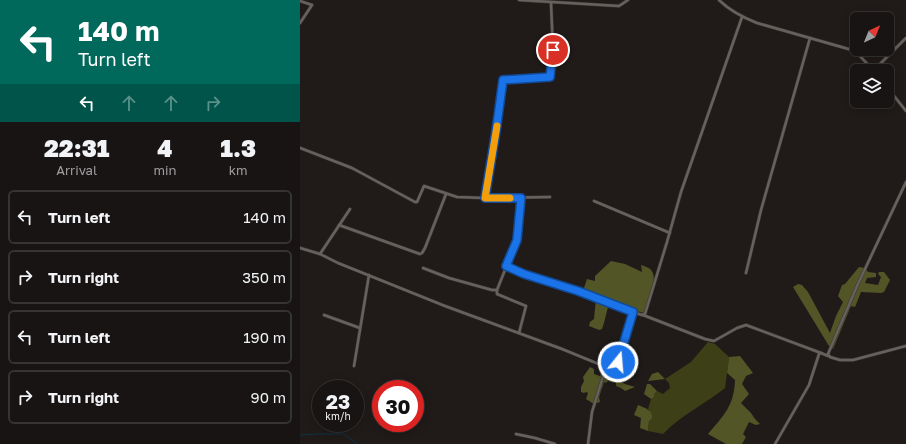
<!DOCTYPE html>
<html lang="en">
<head>
<meta charset="utf-8">
<style>
  :root { --surface:#181413; --page:#252121; --text:#f1f3f6; --muted:#9f9ea0; --line:#363333 }
  body { margin:0; font-family:"Golos Text",sans-serif; background:var(--page); color:var(--text); height:100vh; display:flex; flex-direction:column; font-size:15px; white-space:nowrap }
  * { box-sizing:border-box; margin:0 }
  p { font-size:13px; color:var(--muted) }
  .icon { flex:none; width:22px; height:22px; fill:none; stroke:currentColor; stroke-width:2; stroke-linecap:round; stroke-linejoin:round }
  .map { position:relative; flex:1; overflow:hidden }
  .details { display:flex; flex-direction:column; background:var(--surface); width:300px }
  .details>* { flex:none }
  .banner { background:#00695c; color:#fff; overflow:hidden }
  .needle { width:26px; rotate:43deg }
  .tools { position:absolute; left:550px; top:12px; display:grid; gap:8px }
  .tools a { display:grid; place-items:center; width:44px; height:44px; border-radius:6px; background:var(--surface); box-shadow:0 2px 10px #0003,0 0 0 1px var(--line); font-size:20px }
  .speed { position:absolute; left:12px; top:380px; display:flex; gap:8px; font-size:20px; font-weight:700; text-align:center }
  .speed>* { display:grid; place-content:center; width:52px; height:52px; border-radius:50%; background:var(--surface); box-shadow:0 2px 10px #0003,0 0 0 1px var(--line); line-height:1 }
  .speed small { font-size:10px; font-weight:400 }
  .speed .limit { border:6px solid #d22; background:#fff; color:#111 }
  .pin { position:absolute; display:grid; place-items:center; width:34px; height:34px; color:#fff; margin:-17px; border:2px solid #fff; border-radius:50%; box-shadow:0 1px 4px #0007 }
  .me { position:absolute; width:44px; margin:-22px; rotate:17deg; stroke-linejoin:round; filter:drop-shadow(0 0 3px #0008) }
  .turn { display:flex; align-items:center; gap:14px; height:84px; padding:0 12px; font-size:18px }
  .turn .icon { width:52px; height:52px; stroke-width:2.5 }
  .turn b { display:block; font-size:28px; line-height:34px }
  .lanes { display:flex; align-items:center; height:38px; padding:0 12px; background:#0003; justify-content:center; gap:20px; direction:ltr }
  .lanes .off { opacity:.35 }
  .eta { display:flex; justify-content:space-evenly; align-items:center; height:68px; text-align:center }
  .eta b { font-size:24px; font-weight:800; line-height:28px }
  ul { padding:0; list-style:none }
  li { display:flex; align-items:center; gap:12px; height:54px; margin:0 8px 6px; padding:0 4px; border:2px solid var(--line); border-radius:6px }
  li div { flex:1 }
  li b { display:block; font-size:15px }
  li em { font-style:normal }
  main { display:flex; flex:1; min-height:0 }
  .map>svg:first-child { display:block }
  .green { fill:#3d4016 }
  .forest { fill:#525525 }
  .lines { fill:none; stroke-linecap:round; stroke-linejoin:round }
  .stream { stroke:#0e3448; stroke-width:1 }
  .minor-casing { stroke:#3b3736; stroke-width:3.5 }
  .minor { stroke:#67615e; stroke-width:2.5 }
  .route-casing { stroke:#114b97; stroke-width:10 }
  .route { stroke:#1a73e8; stroke-width:7 }
  .slow { stroke:#f59e0b; stroke-width:7 }
</style>
</head>
<body>
<main>
<section class="details">
<div class="banner">
<div class="turn"><svg class="icon" aria-label="left" viewBox="0 0 24 24"><path d="M17 20v-9H6M10 6l-5 5 5 5"/></svg><div><b>140 m</b>Turn left</div></div>
<div class="lanes"><svg class="icon" aria-label="left" viewBox="0 0 24 24"><path d="M17 20v-9H6M10 6l-5 5 5 5"/></svg><svg class="icon off" aria-label="ahead" viewBox="0 0 24 24"><path d="M12 20V5M6 11l6-6 6 6"/></svg><svg class="icon off" aria-label="ahead" viewBox="0 0 24 24"><path d="M12 20V5M6 11l6-6 6 6"/></svg><svg class="icon off" aria-label="right" viewBox="0 0 24 24"><path d="M7 20v-9h11M14 6l5 5-5 5"/></svg></div>
</div>
<div class="eta">
<div><b>22:31</b><p>Arrival</p></div>
<div><b>4</b><p>min</p></div>
<div><b>1.3</b><p>km</p></div>
</div>
<ul>
<li><svg class="icon" aria-label="left" viewBox="0 0 24 24"><path d="M17 20v-9H6M10 6l-5 5 5 5"/></svg><div><b>Turn left</b></div><em>140 m</em></li>
<li><svg class="icon" aria-label="right" viewBox="0 0 24 24"><path d="M7 20v-9h11M14 6l5 5-5 5"/></svg><div><b>Turn right</b></div><em>350 m</em></li>
<li><svg class="icon" aria-label="left" viewBox="0 0 24 24"><path d="M17 20v-9H6M10 6l-5 5 5 5"/></svg><div><b>Turn left</b></div><em>190 m</em></li>
<li><svg class="icon" aria-label="right" viewBox="0 0 24 24"><path d="M7 20v-9h11M14 6l5 5-5 5"/></svg><div><b>Turn right</b></div><em>90 m</em></li>
</ul>
</section>
<div class="map">
<svg width="606" height="444" viewBox="0 0 606 444">
  <rect width="100%" height="100%" fill="#201b19"/>
  <path class="green" d="M408 342 415 344 429 357 425 388C404 405 382 414 363 434L348 431 350 412 348 409 351 399 354 397V394L357 391 363 394 370 388 369 383 365 379 391 362Z"/>
  <g class="forest">
    <path d="M311 261 325 264 342 272 341 265C344 266 348 267 350 269 360 277 348 303 344 313L332 310 280 290 284 288 287 279 295 281V276Z"/>
    <path d="M559 267 565 268 568 272 576 273V277L567 278 565 283 578 285 581 277 578 274 579 272H584L590 280 584 292 581 293 561 292 555 307 551 306 533 349 529 346 493 287 498 284 502 285 508 292 530 333 536 316 543 302 538 296 542 285 545 284Z"/>
    <path d="M296 299 309 304C306 313 305 321 302 329L299 330 289 326 290 322 294 319Z"/>
    <path d="M440 356 453 373 446 376 442 384 449 394 441 403 451 413 455 419 460 424 456 425 449 422 443 434 446 437 442 444H426L408 434C424 415 434 406 435 380L427 373 429 357Z"/>
    <path d="M290 367 294 369V374L300 376 304 369 319 378 320 381 325 384 335 387 325 391 321 388 316 386V383L308 381 306 383 304 382 299 397 300 402 294 404 286 399 288 393 286 392 284 393 281 392V387L284 381 283 377Z"/>
    <path d="M358 372 365 379 348 381 352 374Z"/>
    <path d="M347 384H350L357 391 354 394V397L351 399 344 394Z"/>
    <path d="M338 405C345 408 353 410 352 418L349 421 348 431 340 428 341 418 334 415Z"/>
  </g>
  <g class="lines">
    <path class="stream" d="M0 435 18 434H44L57 444"/>
    <defs>
      <g id="minor">
        <path d="M219 0 319 6 328 0"/>
        <path d="M419 0C430 11 442 17 457 23L552 50 558 54 574 71"/>
        <path d="M0 1 12 5 0 23"/>
        <path d="M574 70 606 38"/>
        <path d="M587 87 606 111"/>
        <path d="M0 148 52 168 115 202H117L124 186 157 197 185 198 250 197"/>
        <path d="M606 182 557 286 528 354 530 357 540 360H553L606 346"/>
        <path d="M185 198 196 131 203 80 250 77 253 50 251 3"/>
        <path d="M294 201 370 233"/>
        <path d="M39 225 120 254 122 253 125 248 146 194"/>
        <path d="M0 248 20 254 38 263 145 306 262 349 306 367 292 412 288 444"/>
        <path d="M20 254 50 209"/>
        <path d="M207 266 278 291 333 312 342 315 345 314 367 242 381 192 442 17"/>
        <path d="M123 268 149 278 192 290H197"/>
        <path d="M446 273 461 210 510 38"/>
        <path d="M24 315 60 328"/>
        <path d="M343 315 405 339 414 341 437 328 446 325 521 353"/>
        <path d="M219 333 226 306 197 294V290L217 240 221 197"/>
        <path d="M54 366 69 275"/>
        <path d="M306 367 317 366 333 312"/>
        <path d="M216 434 235 438 255 444"/>
        <path d="M475 444 509 385 519 354 521 353 528 356"/>
      </g>
    </defs>
    <use href="#minor" class="minor-casing"/>
    <use href="#minor" class="minor"/>
  </g>
  <g class="lines">
    <defs>
      <path id="route" d="M253 50 250 77 203 80 196 131 185 198H221L217 240 206 266 224 274 278 291 333 312 318 362"/>
    </defs>
    <use href="#route" class="route-casing"/>
    <use href="#route" class="route"/>
    <path class="slow" d="M197 126 185 198H210"/>
  </g>
</svg>
<div class="tools">
<a><svg class="needle" viewBox="-14 -14 28 28"><path d="M0-13l5 13h-10z" fill="#e53935"/><path d="M0 13l5-13h-10z" fill="#9f9ea0"/></svg></a>
<a><svg class="icon" aria-label="layers" viewBox="0 0 24 24"><path d="M12 4l9 5-9 5-9-5zM3 14l9 5 9-5"/></svg></a>
</div>
<div class="speed"><div>23<small>km/h</small></div><div class="limit">30</div></div>
<div class="pin" style="left:253px;top:50px;background:#d93025"><svg class="icon" aria-label="arrive" viewBox="0 0 24 24"><path d="M6 21V4h12l-3 4 3 4H6"/></svg></div>
<svg class="me" style="left:318px;top:362px" viewBox="-20 -20 40 40"><circle r="17" fill="#1a73e8" stroke="#fff" stroke-width="3"/><path d="M0-11L8 9 0 5-8 9z" fill="#fff"/></svg>
</div>
</main>
</body>
</html>
